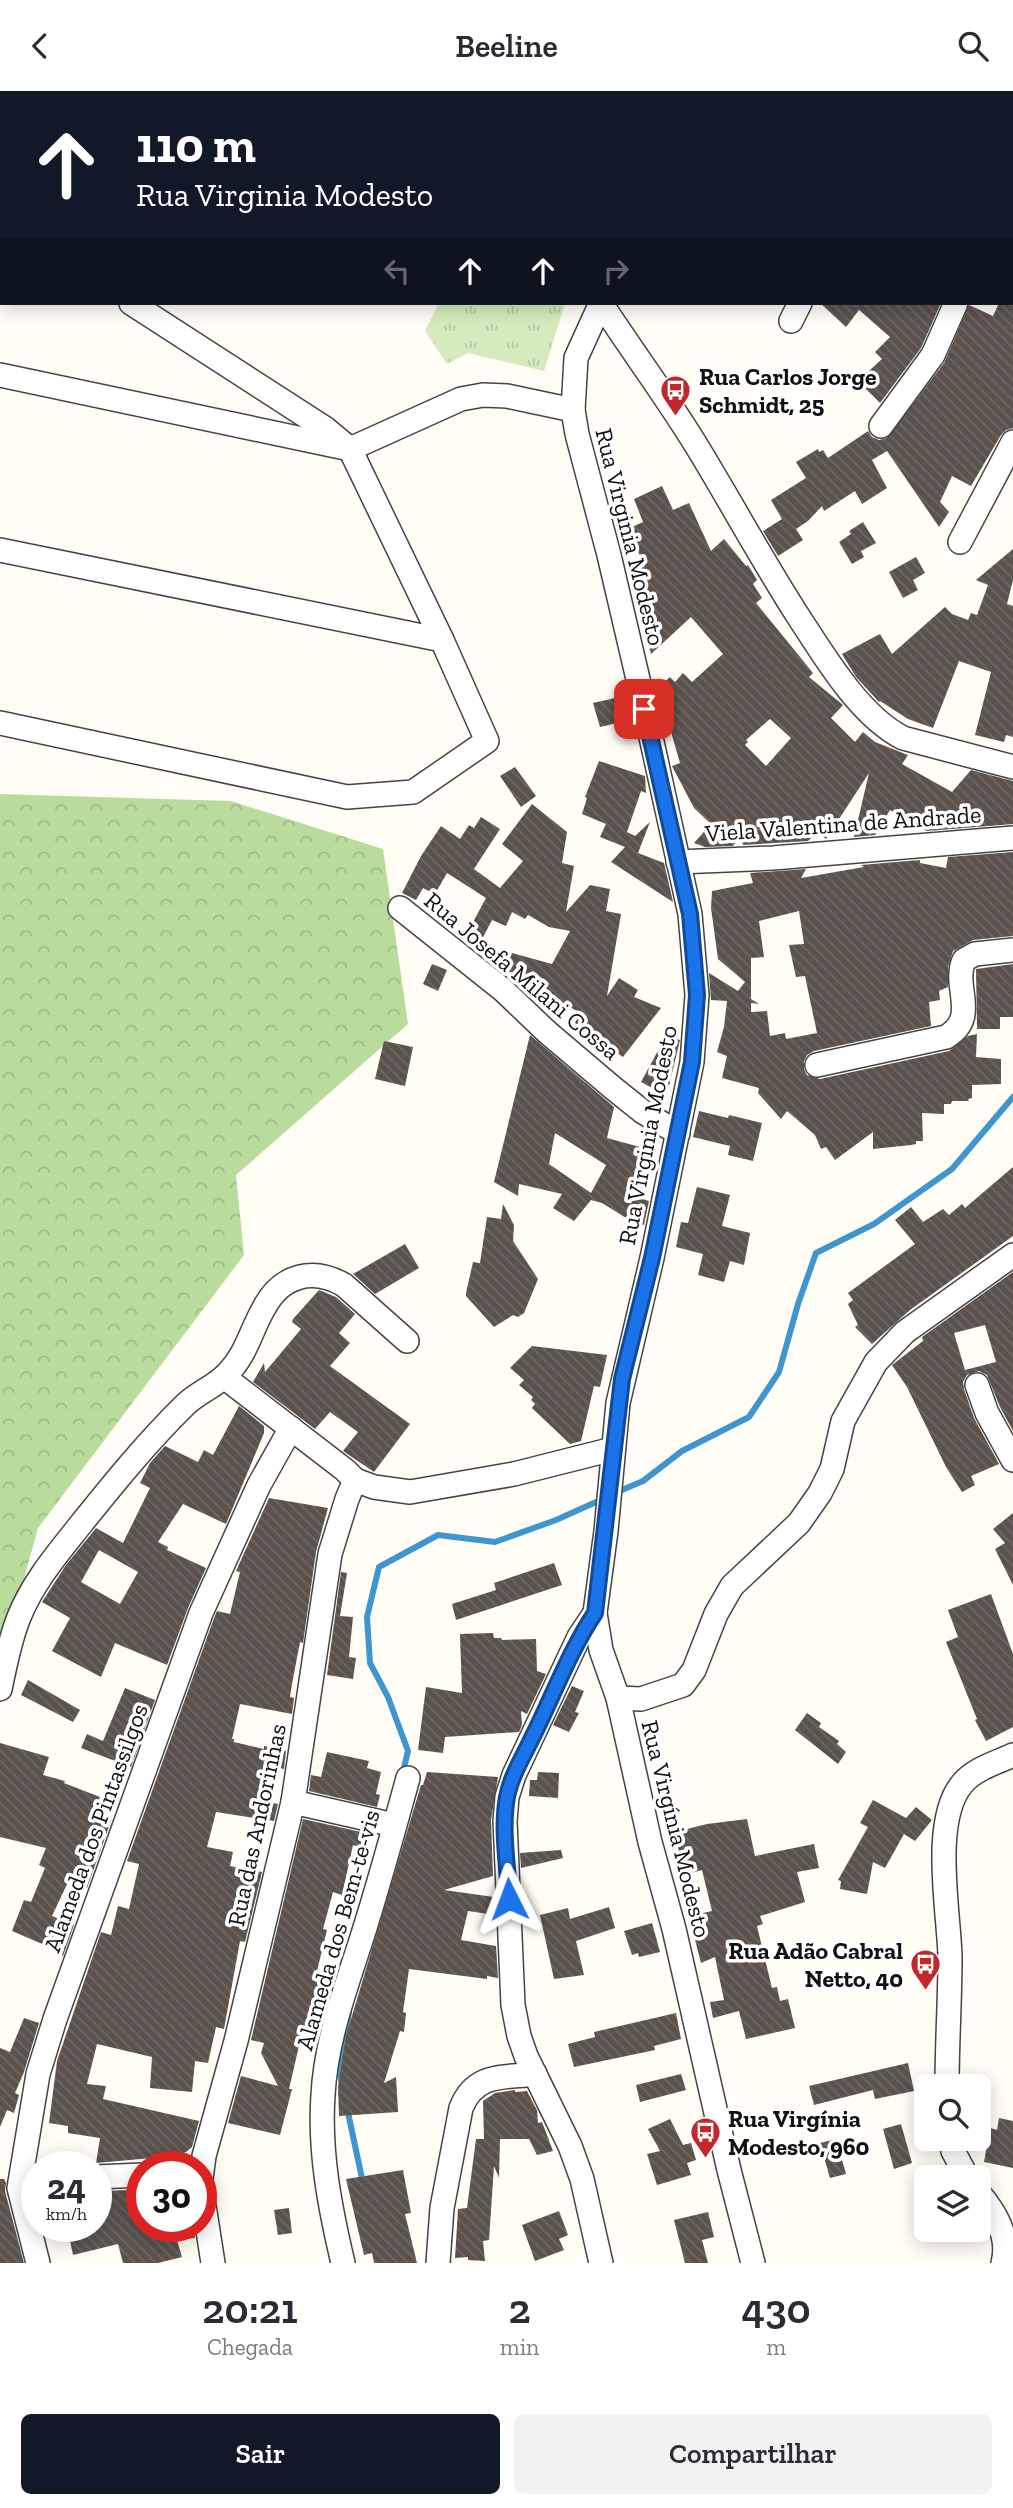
<!DOCTYPE html>
<html lang="pt">
<head>
<meta charset="utf-8">
<style>
  :root { --surface:#fff; --page:#f2f2f3; --text:#2b2b33; --muted:#7c7c81; --accent:#111827 }
  body { margin:0; font-family:"Zilla Slab",serif; background:var(--page); color:var(--text); height:100vh; display:flex; flex-direction:column; font-size:26px; white-space:nowrap }
  * { box-sizing:border-box; margin:0 }
  p { font-size:23px; color:var(--muted) }
  .icon { flex:none; width:38px; height:38px; fill:none; stroke:currentColor; stroke-width:2; stroke-linecap:round; stroke-linejoin:round }
  .map { position:relative; height:2172px; overflow:hidden }
  .side { display:flex; flex-direction:column; background:var(--surface); flex:1 }
  .side>* { flex:none }
  .guide { position:absolute; left:0px; top:0px; width:1013px; height:214px; box-shadow:0 4px 18px #0003; background:#111827; color:#fff; overflow:hidden }
  .controls { position:absolute; left:914px; top:1983px; display:grid; gap:14px }
  .controls a { display:grid; place-items:center; width:77px; height:77px; border-radius:10px; background:var(--surface); box-shadow:0 4px 18px #0003; font-size:35px }
  .speed { position:absolute; left:21px; top:2060px; display:flex; gap:14px; font-size:35px; font-weight:700; text-align:center }
  .speed>* { display:grid; place-content:center; width:91px; height:91px; border-radius:50%; background:var(--surface); box-shadow:0 4px 18px #0003; line-height:1 }
  .speed small { font-size:18px; font-weight:400 }
  .speed .limit { border:10px solid #d22; background:#fff; color:#111 }
  .pin { position:absolute; display:grid; place-items:center; width:60px; height:60px; color:#fff; margin:-30px; border-radius:14px; box-shadow:0 4px 10px #0006 }
  .me { position:absolute; width:77px; margin:-38px; rotate:357deg; stroke-linejoin:round; filter:drop-shadow(0 0 5px #0008) }
  .turn { display:flex; align-items:center; gap:24px; height:147px; padding:0 21px; font-size:32px }
  .turn .icon { width:91px; height:91px; stroke-width:2.5 }
  .turn b { display:block; font-size:49px; line-height:60px }
  .lanes { display:flex; align-items:center; height:66px; padding:0 21px; background:#0003; justify-content:center; gap:35px; direction:ltr }
  .lanes .off { opacity:.35 }
  .eta { display:flex; justify-content:space-evenly; align-items:center; height:119px; text-align:center }
  .eta b { font-size:42px; font-weight:600; line-height:49px }
  .action { display:flex; gap:14px; margin-top:auto; padding:14px 21px }
  .action a { flex:1; height:80px; border-radius:10px; background:var(--accent); color:#fff; font-size:28px; font-weight:600; line-height:80px; text-align:center }
  .action a+a { background:var(--page); color:var(--text) }
  header { display:flex; justify-content:space-between; align-items:center; height:91px; padding:0 21px; background:var(--surface); font-size:32px; font-weight:600 }
  .map>svg:first-child { display:block }
  .grass { fill:url(#grass-tufts) }
  .forest { fill:url(#forest-crowns) }
  .lines { fill:none; stroke-linecap:round; stroke-linejoin:round }
  .stream { stroke:#3f96cf; stroke-width:6 }
  .building { fill:url(#building-back-hatch); fill-rule:evenodd }
  .minor-casing { stroke:#444; stroke-width:26 }
  .minor { stroke:#fff; stroke-width:23 }
  .route-casing { stroke:#114b97; stroke-width:18 }
  .route { stroke:#1a73e8; stroke-width:12 }
  .labels { text-anchor:middle; stroke-width:7; stroke-linejoin:round; paint-order:stroke }
  .poi-label { font-size:24px; font-weight:bold; fill:#111; stroke:#fff; text-anchor:start }
  .street-label { font-size:24px; fill:#111; stroke:#fff }
</style>
</head>
<body>
<header><svg class="icon" aria-label="back" viewBox="0 0 24 24"><path d="M15 5l-7 7 7 7"/></svg>Beeline<svg class="icon" aria-label="search" viewBox="0 0 24 24"><circle cx="10" cy="10" r="6"/><path d="M15 15l6 6"/></svg></header>
<div class="map">
<svg width="1013" height="2172" viewBox="0 0 1013 2172">
  <defs>
    <pattern id="grass-tufts" width="24" height="20" patternUnits="userSpaceOnUse" patternTransform="scale(1.75)"><rect width="24" height="20" fill="#d5ebbd"/><path d="M3 7l-1-3M5 7V3M7 7l1-3M15 17l-1-3M17 17v-4M19 17l1-3" fill="none" stroke="#b6c8a1"/></pattern>
    <pattern id="forest-crowns" width="20" height="18" patternUnits="userSpaceOnUse" patternTransform="scale(1.75)"><rect width="20" height="18" fill="#b9dc9c"/><path d="M2 6a3 3 0 1 1 6 0M12 15a3 3 0 1 1 6 0" fill="none" stroke="#9ebc85"/></pattern>
    <pattern id="building-back-hatch" width="6" height="6" patternUnits="userSpaceOnUse" patternTransform="scale(1.75)"><rect width="6" height="6" fill="#5a524d"/><path d="M-1 5l2 2M0 0l6 6M5-1l2 2" fill="none" stroke="#6d6662"/></pattern>
  </defs>
  <rect width="100%" height="100%" fill="#fffdf5"/>
  <path class="grass" d="M439 212H565L544 280 468 262 447 273 425 240Z"/>
  <path class="forest" d="M0 703 231 710 383 758 408 933 236 1084 244 1164 38 1437 0 1575Z"/>
  <g class="lines">
    <g class="stream">
      <path d="M615 1402 643 1390 682 1360 749 1326 779 1281 798 1213 816 1162 874 1133 952 1078 1013 1006"/>
      <path d="M402 1685 408 1660 388 1606 370 1572 367 1526 379 1476 438 1444 495 1451 556 1429 605 1407"/>
      <path d="M342 1993 340 1984 349 1921"/>
      <path d="M347 2017 363 2092"/>
    </g>
  </g>
  <g class="building">
    <path d="M820 212H941L921 257 880 312 858 290 882 268 875 261 890 246 859 219 846 236Z"/>
    <path d="M999 212H1013V337L1006 339 1001 344 971 395 952 385 940 411 949 421 939 436 887 360 872 369 887 397 862 413 855 400 824 420 822 415 808 430 796 438 803 449 778 465 763 440 782 428 771 409 806 387 796 371 818 358 819 361 823 359 828 367 868 340 872 346 879 349 887 347 944 272 969 214 993 225Z"/>
    <path d="M662 395 673 419 689 412 711 460 724 448 746 475 748 474 757 489 753 493 762 507 756 512 813 582 809 586 843 614 831 627 855 651 863 641 875 651 908 664 902 673 952 701 971 679 1013 690V733L927 740 890 719 875 744 854 746 869 682 826 748 817 741 808 750 743 754 741 745 733 755 705 756 694 752 711 733 694 717 672 675 680 672 669 634 662 622 669 612 657 598 670 586 675 591 683 582 692 591 723 563 691 526 651 563 631 483 645 475 633 450 637 448 632 436 643 431 634 408ZM770 628 791 647 766 675 745 654 748 651 746 649Z"/>
    <path d="M863 431 876 452 861 460 864 466 852 473 839 451 851 443 849 440Z"/>
    <path d="M1013 458V489L1007 513 1013 515V646L1006 644 1004 651 975 644 991 581 959 570 933 637 908 628 880 610 879 611 856 586 842 563 880 543 892 563 945 516 952 523 968 529 971 522 977 524 988 494 976 489Z"/>
    <path d="M916 466 925 482 913 489 918 499 903 507 889 481Z"/>
    <path d="M624 605 630 629 600 636 593 612Z"/>
    <path d="M599 670 645 685 646 702 641 700 627 741 635 745 650 731 638 762 664 772 673 811 611 771 625 756 600 746 606 733 582 723 587 707 585 706Z"/>
    <path d="M515 676 536 705 521 716 500 685Z"/>
    <path d="M532 713 567 741 562 772 574 775 566 821 590 794 610 798 606 820 621 823 607 905 619 887 638 899 634 906 661 917 623 966 575 932 580 922 550 904 544 914 505 878 512 862 552 873 570 840 549 836 528 824 525 828 512 821 506 835 492 829 478 856 464 848 486 807 447 782 435 803 423 797 416 809 402 802 421 765 441 735 460 748 469 734 474 737 481 726 500 738 474 778 500 797 523 770 502 753Z"/>
    <path d="M1013 761V845L973 849 953 860 948 876V896L939 900 940 909 929 911 931 935 814 960 807 964 804 970V978L807 984 820 988 949 960 968 945 977 943 976 966 1001 968V993L972 994V1007L968 1008 969 1010H952L951 1013H944V1023L922 1022 923 1050H916V1053L911 1054 873 1058V1041L835 1069 826 1056 821 1058 815 1044 787 1020 781 1028 758 1002 759 997 722 987 727 965 717 961 724 936 727 910 711 909 709 882 738 900 745 891 718 868 711 817 712 800 753 792 750 782 806 778 801 787 864 776 861 774 920 769V772L946 777 948 766ZM799 820 804 853 789 854 796 886 805 885 817 942 786 948 785 942 770 945 767 920 751 921V912L759 913 751 908V867L764 866 759 830Z"/>
    <path d="M432 873 447 879 438 900 423 893Z"/>
    <path d="M1013 873V926H1000V938H977L976 878Z"/>
    <path d="M530 944 614 1016 607 1047 651 1059 639 1107 649 1110 644 1134 631 1130 602 1112 591 1109 574 1130 553 1117 562 1103 519 1093 518 1105 494 1091ZM555 1042 606 1074 591 1102 549 1073Z"/>
    <path d="M666 945 680 949 668 999 652 997 641 991Z"/>
    <path d="M384 950 413 956 405 995 375 988Z"/>
    <path d="M699 1020 728 1027 729 1024 762 1032 753 1070 728 1064 730 1055 693 1046Z"/>
    <path d="M1013 1076V1145L910 1219 872 1253 855 1236 858 1234 848 1213 853 1209 848 1202 915 1153 895 1129 911 1116 923 1131 943 1118 949 1124 962 1113 965 1117Z"/>
    <path d="M697 1096 730 1104 722 1135 750 1142 744 1174 730 1170 724 1191 698 1184 703 1163 676 1156 681 1131 688 1132Z"/>
    <path d="M503 1113 514 1134 513 1150 538 1188 524 1222 518 1226 513 1224 494 1236 466 1205V1202L473 1171 480 1172 487 1126 501 1128Z"/>
    <path d="M405 1153 419 1177 375 1203 353 1183Z"/>
    <path d="M1013 1181V1340L1000 1316 987 1284 979 1280 967 1284 963 1291 964 1298 974 1327 999 1373 971 1385 975 1394 962 1401 946 1376 907 1296 892 1274 923 1250 922 1246ZM985 1234 996 1271 965 1279 954 1242Z"/>
    <path d="M319 1199 336 1206 355 1223 339 1242 350 1252 330 1275 410 1333 374 1381 343 1360 358 1341 330 1321 315 1338 253 1291 264 1272 265 1281 301 1238 292 1231 293 1228Z"/>
    <path d="M532 1255 607 1264 600 1296 594 1295 581 1350 570 1353 532 1317 535 1313 531 1309 533 1306 519 1294 524 1289 510 1277Z"/>
    <path d="M239 1315 264 1335V1342L226 1433 183 1413 158 1451 168 1456 167 1459 206 1477 188 1517 167 1574 115 1552 101 1586 52 1560 70 1527 42 1511 66 1474 96 1437 123 1452 150 1397 140 1392 150 1372 165 1355 198 1371 204 1359 213 1364ZM99 1459 138 1481 120 1513 81 1491Z"/>
    <path d="M269 1407 328 1417 316 1461 303 1552 300 1551 292 1593 290 1606 294 1607 292 1623 240 1613 232 1648H234V1651L264 1658V1655L286 1660 284 1678 264 1674 257 1708 278 1713 274 1730 216 1721 207 1756 233 1761 230 1775 262 1781 245 1851 240 1850 224 1938 216 1936 208 1972 195 1970 192 2001 150 1997 152 1966 97 1953 87 1993 106 1995 103 2008 199 2030 192 2056 186 2061 174 2065 96 2072 100 2047 68 2042V2035L49 2032 57 1970 101 1841 111 1844 118 1815 129 1818 139 1773 127 1770 214 1527 217 1520 230 1523 240 1481 236 1480Z"/>
    <path d="M1013 1422V1494L995 1458 1005 1452 993 1438Z"/>
    <path d="M554 1472 562 1494 456 1529 452 1513 496 1499 494 1492Z"/>
    <path d="M341 1481 347 1482 340 1525 353 1526 349 1566 356 1567 353 1588 327 1584Z"/>
    <path d="M991 1503 1013 1563V1636L986 1650 975 1629 977 1628 946 1551 958 1546 948 1519Z"/>
    <path d="M493 1542 494 1547H501L502 1549 536 1548 537 1580 546 1583 527 1623 521 1620 522 1634 519 1641 445 1646 443 1662 418 1659 426 1596 462 1602 460 1543Z"/>
    <path d="M28 1589 80 1619 73 1631 21 1604Z"/>
    <path d="M572 1595 584 1600 575 1621 579 1622 569 1641 553 1634Z"/>
    <path d="M125 1597 155 1609 131 1676 81 1657 87 1643 103 1650Z"/>
    <path d="M807 1622 821 1632 819 1636 839 1650 837 1653 846 1661 838 1673 795 1639Z"/>
    <path d="M0 1652 49 1666 43 1684 65 1690 64 1692 100 1706 94 1720 112 1727 87 1797 69 1789 52 1825 74 1834 63 1865 53 1861 54 1858 12 1840 24 1809 31 1811 45 1777 39 1774 46 1757 0 1746Z"/>
    <path d="M327 1661 369 1670 367 1677 381 1681 376 1703 380 1704 377 1716 309 1700 311 1684 321 1686Z"/>
    <path d="M427 1681 498 1686 491 1729 493 1785 444 1799 494 1806 495 1824 468 1820 461 1849 496 1855 498 1887 487 1885V1888L409 1878 403 1921 406 1922 404 1941 400 1940 384 1992 396 1986 398 2021 339 2025 338 1996 346 1945 421 1694H423Z"/>
    <path d="M538 1681 559 1682 558 1707 529 1705 530 1689H537Z"/>
    <path d="M873 1709 906 1727 916 1716 932 1729 915 1750 904 1743 885 1777 873 1771 867 1803 840 1798 841 1790 838 1789 868 1736 860 1732Z"/>
    <path d="M303 1728 370 1743H364L360 1756 353 1754 342 1804 333 1801 323 1838 327 1839 317 1880 327 1882 319 1906H316L307 1943 302 1942 289 1998H292L280 2044 228 2032 241 1985 278 1995 261 1962 264 1952 251 1949Z"/>
    <path d="M747 1728 755 1765 814 1753 819 1777 797 1781 805 1811 760 1825 763 1833 757 1835 772 1897 777 1896 780 1910 788 1908 795 1937 746 1948 739 1920 713 1927 710 1911 724 1909 715 1866 701 1872 693 1841 707 1838 703 1822 712 1820 702 1779 680 1785 676 1767 680 1766 675 1741 707 1733Z"/>
    <path d="M561 1759 563 1767 521 1777 520 1762Z"/>
    <path d="M609 1816 615 1837 576 1850 584 1884 554 1888 540 1824 568 1817 570 1828Z"/>
    <path d="M652 1832 660 1861 639 1866 638 1862 632 1864 624 1840Z"/>
    <path d="M676 1922 681 1948 654 1955 655 1959 574 1976 568 1953 595 1946 594 1941Z"/>
    <path d="M24 1927 39 1932 24 1981 15 2002 19 2004 14 2022 7 2019 0 2036V1957L10 1961Z"/>
    <path d="M908 1972 914 2000 875 2008 873 1999 814 2014 809 1995Z"/>
    <path d="M681 1983 686 1999 640 2011 636 1994Z"/>
    <path d="M515 1999V2001L527 2000 529 2004 537 2019 538 2032 542 2031 553 2060 537 2064 529 2048H500L499 2087 494 2075 489 2149 483 2150 485 2170 468 2169V2166L455 2167 458 2118 467 2117 476 2048H484L483 2010 495 2002Z"/>
    <path d="M999 2027 1013 2030V2077L984 2071 990 2037 997 2039Z"/>
    <path d="M670 2028 683 2054 691 2052 696 2069 687 2072 691 2084 657 2094 647 2063 660 2060 648 2038Z"/>
    <path d="M901 2033 912 2072 894 2078 883 2038Z"/>
    <path d="M836 2048 846 2083 830 2087 820 2052Z"/>
    <path d="M403 2079 411 2122 405 2123 417 2172H374L372 2162 364 2164 346 2088Z"/>
    <path d="M0 2088H4L6 2092 5 2100 24 2172H0Z"/>
    <path d="M130 2099 138 2135H193L195 2147 177 2149 182 2166 158 2172H123L118 2153 73 2164 67 2135H96V2100Z"/>
    <path d="M289 2117 292 2142 278 2144 274 2119Z"/>
    <path d="M559 2120 568 2144 559 2148 564 2159 535 2170 522 2134Z"/>
    <path d="M708 2121 714 2146 702 2149 708 2172H685L674 2129Z"/>
  </g>
  <g class="lines">
    <defs>
      <g id="minor">
        <path d="M165 0 168 2"/>
        <path d="M563 0 567 2"/>
        <path d="M712 2 713 0"/>
        <path d="M902 2 903 0"/>
        <path d="M1012 100 1013 97"/>
        <path d="M0 126 2 128"/>
        <path d="M131 212 326 338 350 358 442 549"/>
        <path d="M601 212 576 267 573 319 577 343 609 464 641 601 690 823 697 904 692 971 652 1167 618 1312 606 1440 595 1522 601 1559 618 1607 650 1751 674 1838 729 2079 753 2172"/>
        <path d="M601 212C632 260 666 305 696 354 731 411 763 471 800 528 826 568 860 625 903 647L1013 676"/>
        <path d="M791 230 800 212"/>
        <path d="M0 284 350 358 461 308 483 304 507 305 573 319"/>
        <path d="M881 335 933 264 956 212"/>
        <path d="M960 451 1013 351"/>
        <path d="M0 459 442 549 487 650 413 701 347 706 0 632"/>
        <path d="M678 771 773 767 1013 747"/>
        <path d="M400 817 503 899 547 941 613 997 643 1021 678 1042"/>
        <path d="M817 974 946 946C980 926 952 896 964 869L975 863 1013 859"/>
        <path d="M224 1286 345 1379 355 1389 374 1396 410 1401 514 1383 613 1358"/>
        <path d="M977 1294 987 1322 1013 1369"/>
        <path d="M595 1522 579 1546 514 1684 507 1706 505 1730 513 1914 519 1945 526 1965 570 2055 582 2088 601 2172"/>
        <path d="M0 1598C5 1574 10 1548 19 1526 33 1491 58 1462 81 1433 114 1392 148 1350 186 1313 199 1301 216 1295 228 1282 247 1262 251 1239 264 1217 281 1184 313 1176 344 1194L407 1250"/>
        <path d="M618 1607 641 1608 683 1594 694 1579 716 1523 732 1495 799 1432 820 1402 832 1378 843 1330 876 1271 905 1241 1013 1164"/>
        <path d="M293 1711 394 1734"/>
        <path d="M947 1995C947 1952 950 1909 950 1866 949 1821 931 1730 962 1693 974 1678 996 1672 1013 1664"/>
        <path d="M951 2048 953 2060 967 2086"/>
        <path d="M96 2086 142 2084"/>
        <path d="M201 2088 204 2065 236 1950 293 1711 330 1463 347 1408 355 1389"/>
        <path d="M201 2095 213 2172"/>
        <path d="M978 2101C995 2121 1010 2145 1003 2172"/>
        <path d="M38 2172 19 2097 38 1983 55 1928 201 1522 259 1394 291 1337"/>
        <path d="M343 2172C330 2117 319 2061 323 2004 326 1947 347 1894 364 1840 380 1789 394 1738 408 1687"/>
        <path d="M438 2172 442 2117 461 2017C475 1982 502 1987 535 1983"/>
      </g>
    </defs>
    <use href="#minor" class="minor-casing"/>
    <use href="#minor" class="minor"/>
  </g>
  <g class="lines">
    <defs>
      <path id="route" d="M509 1808C508 1775 501 1739 507 1706 511 1685 523 1666 532 1647 553 1605 569 1561 595 1522L622 1288 652 1167 692 971 697 904 690 823 644 618"/>
    </defs>
    <use href="#route" class="route-casing"/>
    <use href="#route" class="route"/>
  </g>
  <defs>
    <symbol id="bus-pin" viewBox="-11 -11 22 30"><path d="M0 17L-7.5 6A9.5 9.5 0 1 1 7.5 6Z" fill="#c4262e" stroke="#fff"/><path d="M-5-6H5V4H4V6H2V4H-2V6H-4V4H-5ZM-3.5-4V0h7V-4ZM-3.5 1.2v1.5H-2V1.2ZM2 1.2v1.5H3.5V1.2Z" fill="#fff"/></symbol>
  </defs>
  <g fill-rule="evenodd">
    <use href="#bus-pin" x="658" y="282" width="35" height="47"/>
    <use href="#bus-pin" x="908" y="1856" width="35" height="47"/>
    <use href="#bus-pin" x="688" y="2024" width="35" height="47"/>
  </g>
  <g class="labels">
    <g class="poi-label">
      <text x="699" y="294">Rua Carlos Jorge<tspan x="699" dy="28">Schmidt, 25</tspan></text>
      <text x="903" y="1868" text-anchor="end">Rua Adão Cabral<tspan x="903" dy="28">Netto, 40</tspan></text>
      <text x="728" y="2036">Rua Virgínia<tspan x="728" dy="28">Modesto, 960</tspan></text>
    </g>
    <g class="street-label">
      <text transform="translate(630 446) rotate(76)" y="8">Rua Virginia Modesto</text>
      <text transform="translate(843 733) rotate(-4)" y="8">Viela Valentina de Andrade</text>
      <text transform="translate(522 885) rotate(40)" y="8">Rua Josefa Milani Cossa</text>
      <text transform="translate(648 1044) rotate(-79)" y="8">Rua Virginia Modesto</text>
      <text transform="translate(257 1734) rotate(-78)" y="8">Rua das Andorinhas</text>
      <text transform="translate(96 1737) rotate(-70)" y="8">Alameda dos Pintassilgos</text>
      <text transform="translate(676 1738) rotate(76)" y="8">Rua Virgínia Modesto</text>
      <text transform="translate(338 1839) rotate(-74)" y="8">Alameda dos Bem-te-vis</text>
    </g>
  </g>
</svg>
<div class="controls">
<a><svg class="icon" aria-label="search" viewBox="0 0 24 24"><circle cx="10" cy="10" r="6"/><path d="M15 15l6 6"/></svg></a>
<a><svg class="icon" aria-label="layers" viewBox="0 0 24 24"><path d="M12 4l9 5-9 5-9-5zM3 14l9 5 9-5"/></svg></a>
</div>
<div class="speed"><div>24<small>km/h</small></div><div class="limit">30</div></div>
<div class="pin" style="left:644px;top:618px;background:#d93025"><svg class="icon" aria-label="arrive" viewBox="0 0 24 24"><path d="M6 21V4h12l-3 4 3 4H6"/></svg></div>
<svg class="me" style="left:509px;top:1808px" viewBox="-20 -20 40 40"><path d="M0-17L14 15 0 8-14 15z" fill="#1a73e8" stroke="#fff" stroke-width="4"/></svg>
<div class="guide">
<div class="turn"><svg class="icon" aria-label="ahead" viewBox="0 0 24 24"><path d="M12 20V5M6 11l6-6 6 6"/></svg><div><b>110 m</b>Rua Virginia Modesto</div></div>
<div class="lanes"><svg class="icon off" aria-label="left" viewBox="0 0 24 24"><path d="M17 20v-9H6M10 6l-5 5 5 5"/></svg><svg class="icon" aria-label="ahead" viewBox="0 0 24 24"><path d="M12 20V5M6 11l6-6 6 6"/></svg><svg class="icon" aria-label="ahead" viewBox="0 0 24 24"><path d="M12 20V5M6 11l6-6 6 6"/></svg><svg class="icon off" aria-label="right" viewBox="0 0 24 24"><path d="M7 20v-9h11M14 6l5 5-5 5"/></svg></div>
</div>
</div>
<section class="side">
<div class="eta">
<div><b>20:21</b><p>Chegada</p></div>
<div><b>2</b><p>min</p></div>
<div><b>430</b><p>m</p></div>
</div>
<div class="action"><a>Sair</a><a>Compartilhar</a></div>
</section>
</body>
</html>
